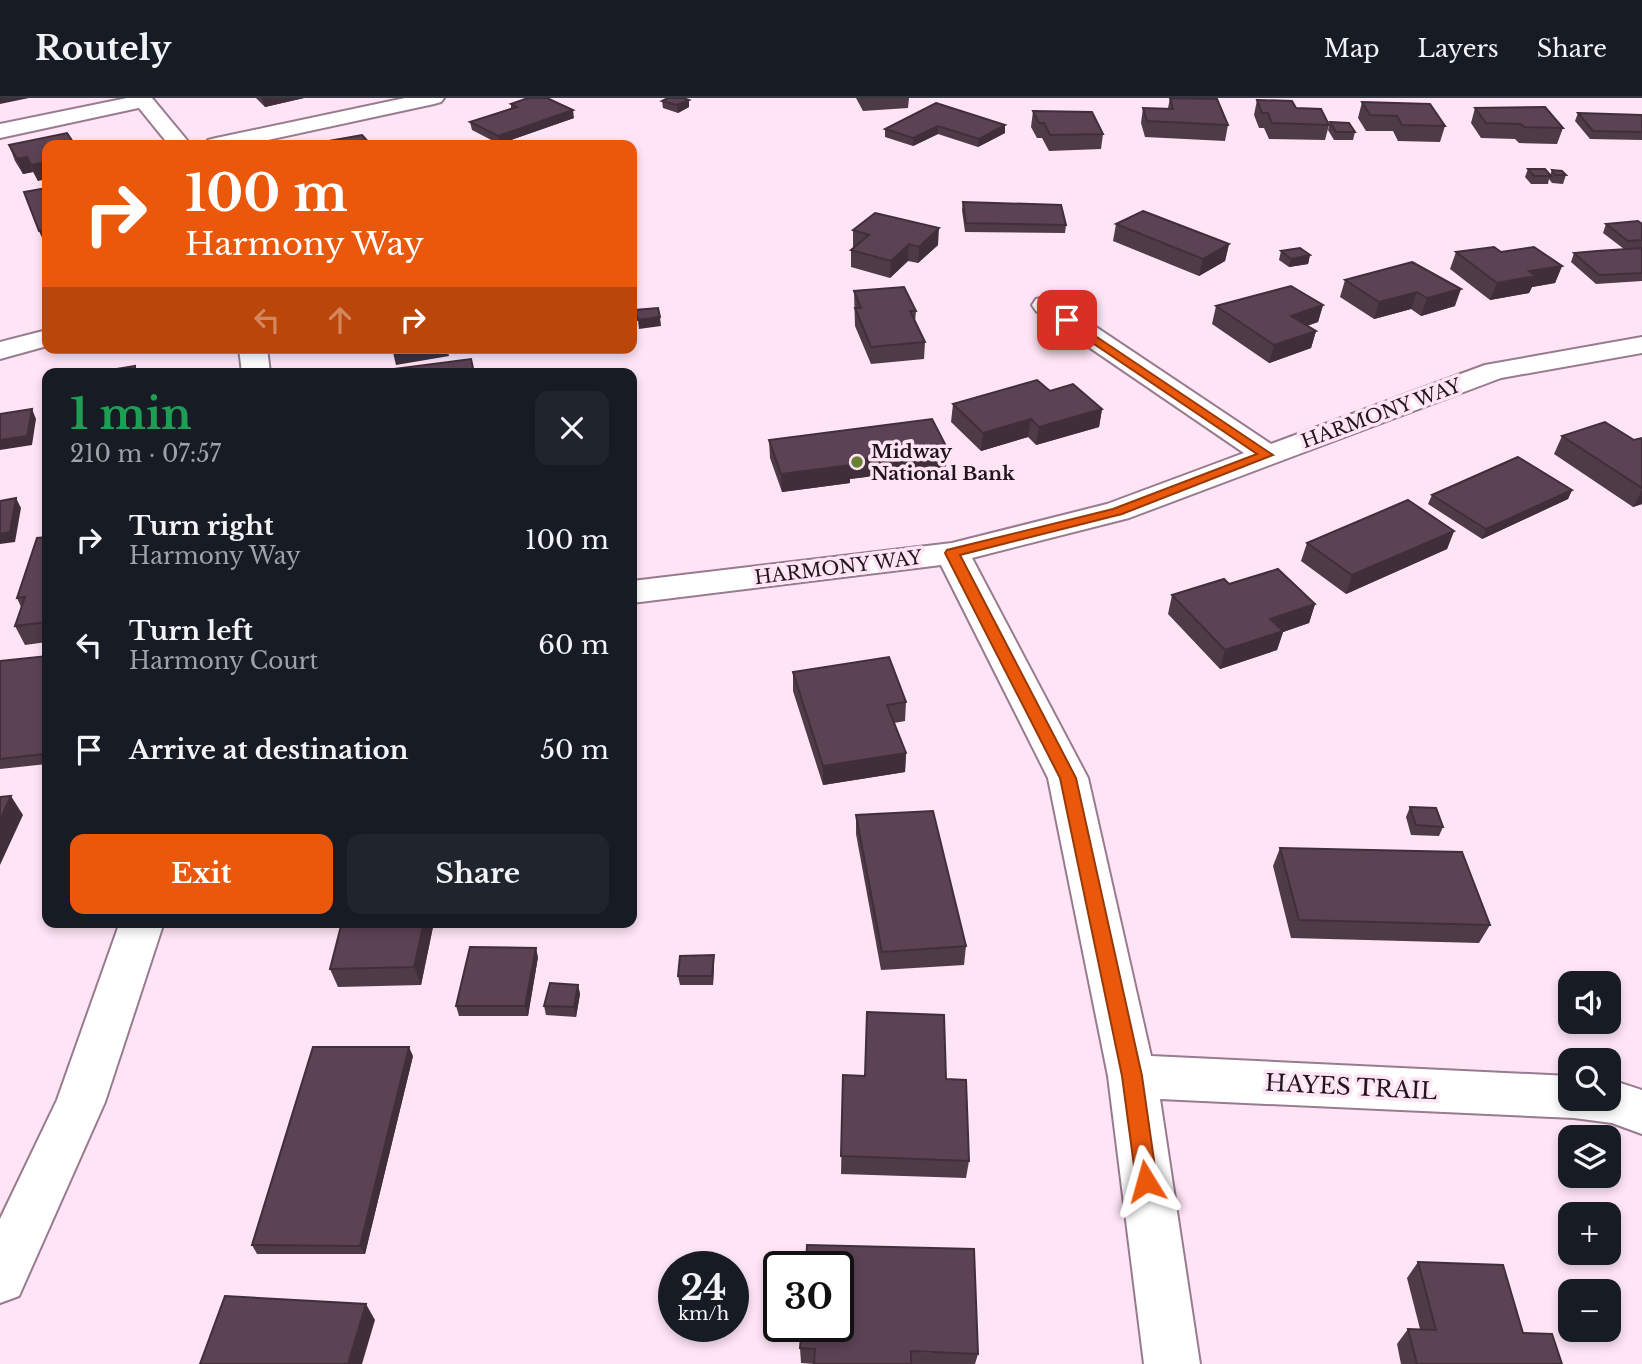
<!DOCTYPE html>
<html lang="en">
<head>
<meta charset="utf-8">
<style>
  :root { --surface:#171b24; --page:#20242c; --text:#f1f3f6; --muted:#9ea1a6; --line:#363941; --accent:#ea580c }
  body { margin:0; font-family:"Libre Baskerville",serif; background:var(--page); color:var(--text); height:100vh; display:flex; flex-direction:column; font-size:26px; white-space:nowrap }
  * { box-sizing:border-box; margin:0 }
  p { font-size:23px; color:var(--muted) }
  .icon { flex:none; width:38px; height:38px; fill:none; stroke:currentColor; stroke-width:2; stroke-linecap:round; stroke-linejoin:round }
  .map { position:relative; flex:1; overflow:hidden }
  .sheet { position:absolute; left:42px; top:270px; width:595px; height:560px; display:flex; flex-direction:column; background:var(--surface); border-radius:14px; box-shadow:0 4px 10px #0003 }
  .sheet>* { flex:none }
  .guide { position:absolute; left:42px; top:42px; width:595px; height:214px; border-radius:14px; box-shadow:0 4px 10px #0003; background:#ea580c; color:#fff; overflow:hidden }
  .tools { position:absolute; left:1558px; top:873px; display:grid; gap:14px }
  .tools a { display:grid; place-items:center; width:63px; height:63px; border-radius:14px; background:var(--surface); box-shadow:0 4px 10px #0003; font-size:35px }
  .speed { position:absolute; left:658px; top:1153px; display:flex; gap:14px; font-size:35px; font-weight:700; text-align:center }
  .speed>* { display:grid; place-content:center; width:91px; height:91px; border-radius:50%; background:var(--surface); box-shadow:0 4px 10px #0003; line-height:1 }
  .speed small { font-size:18px; font-weight:400 }
  .speed .limit { border:4px solid #111; border-radius:10px; background:#fff; color:#111 }
  .pin { position:absolute; display:grid; place-items:center; width:60px; height:60px; color:#fff; margin:-30px; border-radius:14px; box-shadow:0 4px 10px #0006 }
  .me { position:absolute; width:77px; margin:-38px; rotate:352deg; stroke-linejoin:round; filter:drop-shadow(0 0 5px #0008) }
  .turn { display:flex; align-items:center; gap:24px; height:147px; padding:0 28px; font-size:32px }
  .turn .icon { width:91px; height:91px; stroke-width:2.5 }
  .turn b { display:block; font-size:49px; line-height:60px }
  .lanes { display:flex; align-items:center; height:66px; padding:0 28px; background:#0003; justify-content:center; gap:35px; direction:ltr }
  .lanes .off { opacity:.35 }
  .round { display:grid; place-items:center; flex:none; width:74px; height:74px; border-radius:14px; background:var(--page) }
  .head { display:flex; align-items:center; justify-content:space-between; height:119px; padding:0 28px }
  h1 { font-size:42px; font-weight:800; line-height:52px; color:#1e9e55 }
  .button { display:flex; gap:14px; margin-top:auto; padding:14px 28px }
  .button a { flex:1; height:80px; border-radius:14px; background:var(--accent); color:#fff; font-size:28px; font-weight:800; line-height:80px; text-align:center }
  .button a+a { background:var(--page); color:var(--text) }
  ul { padding:0; list-style:none }
  li { display:flex; align-items:center; gap:21px; height:105px; padding:0 28px }
  li div { flex:1 }
  li b { display:block; font-size:26px }
  li em { font-style:normal }
  header { display:flex; align-items:center; gap:42px; box-sizing:border-box; height:98px; padding:0 35px; background:var(--surface); border-bottom:2px solid var(--line) }
  header strong { font-size:33px }
  nav { display:flex; gap:38px; margin-inline-start:auto; font-size:24px }
  .map>svg:first-child { display:block }
  .lines { fill:none; stroke-linecap:round; stroke-linejoin:round }
  .minor-casing { stroke:#987b8f; stroke-width:4 }
  .tertiary-casing { stroke:#987b8f; stroke-width:4 }
  .minor { fill:#fff; fill-rule:evenodd }
  .tertiary { fill:#fff; fill-rule:evenodd }
  .wall { fill:#4f3a48 }
  .shaded-wall { fill:#402f3b }
  .building { fill:#5c4354; stroke:#402f3b; stroke-width:2 }
  .route { fill:#ea580c; stroke:#983908; stroke-width:2 }
  .poi-dot { fill:#6a8133; stroke:#fee4f5; stroke-width:2.5 }
  .labels { text-anchor:middle; stroke-width:7; stroke-linejoin:round; paint-order:stroke }
  .street-label { font-size:19px; fill:#21161d; stroke:#fee4f5 }
  .poi-label { font-size:19px; font-weight:bold; fill:#21161d; stroke:#fee4f5; text-anchor:start }
  .near-street-label { font-size:23px; fill:#21161d; stroke:#fee4f5 }
</style>
</head>
<body>
<header>
<strong>Routely</strong>
<nav><a>Map</a><a>Layers</a><a>Share</a></nav>
</header>
<div class="map">
<svg width="1642" height="1266" viewBox="0 0 1642 1266">
  <rect width="100%" height="100%" fill="#fee4f5"/>
  <g class="lines">
    <defs>
      <g id="minor">
        <path d="M127 0H151L153 3 150 7 143 9 0 40V26Z"/>
        <path d="M405 0H444L441 4 434 6 245 47H205L208 42 216 40Z"/>
        <path d="M1045 199 1054 201 1271 346 1485 267 1642 239V255L1501 280 1129 420 972 460 1088 680 1151 958 1570 978V1001H1608V981L1642 992V1036L1612 1025 1574 1020 1160 1001 1200 1266H1144L1108 978 1048 680 941 467 632 505V483L952 445 1107 406 1244 355 1036 213 1032 207 1036 201Z"/>
        <path d="M47 232V248L0 261V244Z"/>
      </g>
      <g id="tertiary">
        <path d="M131 0H152L191 47H169Z"/>
        <path d="M239 250H267L270 275H242Z"/>
        <path d="M120 824H164L105 1004 19 1198 0 1205V1121L57 1002Z"/>
      </g>
    </defs>
    <use href="#minor" class="minor-casing"/>
    <use href="#tertiary" class="tertiary-casing"/>
    <use href="#minor" class="minor"/>
    <use href="#tertiary" class="tertiary"/>
  </g>
  <g class="wall">
    <path d="M256 0H304L265 9Z"/>
    <path d="M856 0H909L908 10 863 13Z"/>
    <path d="M1170 0 1228 27 1225 43 1145 39 1141 25 1143 10H1168Z"/>
    <path d="M1257 2 1296 10 1329 27 1325 42 1269 41 1264 30H1259L1254 17Z"/>
    <path d="M662 3 689 9 678 15 663 10Z"/>
    <path d="M1362 4 1445 28 1440 44 1398 43 1393 33H1366L1358 20Z"/>
    <path d="M936 5 1005 35 978 49 938 36 913 48 885 39V31Z"/>
    <path d="M511 6 574 20 499 46 472 32 470 24 511 10Z"/>
    <path d="M1475 10 1563 30 1557 46 1519 45 1515 41 1481 40 1471 25Z"/>
    <path d="M1033 13 1103 36 1101 51 1049 53 1042 40H1037L1031 29Z"/>
    <path d="M1578 15 1642 17V42L1590 41 1575 23Z"/>
    <path d="M1330 24 1355 34 1353 42H1334L1328 32Z"/>
    <path d="M9 47H75L38 83 33 74 23 76 15 63Z"/>
    <path d="M1528 71 1550 77 1552 72 1566 77 1563 86 1552 85 1549 81 1548 86H1531L1525 79Z"/>
    <path d="M963 104 1066 127 1065 135 965 134 962 112Z"/>
    <path d="M1116 126 1229 146 1225 163 1199 178 1113 143Z"/>
    <path d="M1606 126H1642V150L1626 151 1642 150V183L1596 186 1571 164 1574 155 1624 151 1603 135Z"/>
    <path d="M853 132 938 147 918 165 908 163 890 180 851 169V152L854 150 853 149Z"/>
    <path d="M1281 153 1310 157 1308 166 1289 169 1279 162Z"/>
    <path d="M1456 154H1501L1562 168 1555 185 1532 189 1529 195 1490 202 1450 171Z"/>
    <path d="M1412 164 1455 208 1421 218 1411 211 1374 221 1340 199 1345 182Z"/>
    <path d="M854 193 916 213 915 224 925 244 924 261 871 266 855 228Z"/>
    <path d="M1323 207 1318 224 1307 228 1316 233 1311 250 1269 265 1212 226 1216 208Z"/>
    <path d="M1050 293 1102 311 1099 329 1036 347 1028 339 981 353 951 324 953 306Z"/>
    <path d="M1562 338 1634 342 1642 340V406L1633 409 1554 356Z"/>
    <path d="M769 342 947 350 946 369 850 381V385L782 394 770 360Z"/>
    <path d="M1572 392 1568 401 1482 441 1428 406 1432 397Z"/>
    <path d="M1454 433 1447 451 1346 496 1301 463 1307 445Z"/>
    <path d="M47 439V544L25 547 15 528 21 509 17 500Z"/>
    <path d="M1229 486 1315 506 1309 525 1283 534 1277 552 1220 571 1168 516 1172 497Z"/>
    <path d="M47 558V666L0 671V563Z"/>
    <path d="M793 574 906 604 905 623 894 625 906 655 905 674 823 687 793 593Z"/>
    <path d="M1410 709 1443 729 1439 738 1411 737 1406 719Z"/>
    <path d="M856 717 966 848 964 867 881 872 856 736Z"/>
    <path d="M1280 750 1490 827 1479 845 1291 840 1273 768Z"/>
    <path d="M342 824H434L421 887 338 889 330 871Z"/>
    <path d="M714 857V867L713 887H680L678 878Z"/>
    <path d="M538 859 528 918H459L456 908Z"/>
    <path d="M578 887 580 896 576 919 546 917 544 908Z"/>
    <path d="M413 958 365 1156H257L252 1147Z"/>
    <path d="M843 977 969 1063 966 1080 841 1076Z"/>
    <path d="M1418 1164 1523 1235 1562 1266H1401L1397 1246 1408 1231H1420L1407 1180Z"/>
    <path d="M800 1250 978 1256 975 1266H814L801 1265Z"/>
  </g>
  <g class="shaded-wall">
    <path d="M0 0H29L0 6Z"/>
    <path d="M262 0H304L265 9Z"/>
    <path d="M689 2V9L678 15 677 7Z"/>
    <path d="M573 12 574 20 499 46 498 38Z"/>
    <path d="M1005 27V35L978 49 979 41Z"/>
    <path d="M938 28V36L913 48V40Z"/>
    <path d="M27 59 33 74 23 76 17 61Z"/>
    <path d="M47 64V81L38 83 31 67Z"/>
    <path d="M939 130 938 147 918 165 919 149Z"/>
    <path d="M47 132V141L43 142 39 133Z"/>
    <path d="M909 146 908 163 890 180 891 163Z"/>
    <path d="M1229 146 1225 163 1199 178 1203 161Z"/>
    <path d="M1310 157 1308 166 1289 169 1291 161Z"/>
    <path d="M1562 168 1555 185 1532 189 1529 195 1490 202 1497 185 1529 173Z"/>
    <path d="M1461 191 1455 208 1421 218 1427 200Z"/>
    <path d="M1417 194 1411 211 1374 221 1379 204Z"/>
    <path d="M1323 207 1318 224 1286 235 1291 218Z"/>
    <path d="M660 219 661 228 639 231 638 222Z"/>
    <path d="M1316 233 1311 250 1269 265 1274 247Z"/>
    <path d="M392 250H447L449 258 396 267Z"/>
    <path d="M32 311 36 321 32 347 0 352V342Z"/>
    <path d="M1102 311 1099 329 1036 347 1039 329Z"/>
    <path d="M1031 321 1028 339 981 353 983 335Z"/>
    <path d="M947 350 946 369 850 381V385L782 394 781 376 849 363Z"/>
    <path d="M1572 392 1568 401 1482 441 1486 431Z"/>
    <path d="M1642 392V406L1633 409Z"/>
    <path d="M16 400 21 410 15 444 0 446V436Z"/>
    <path d="M1454 433 1447 451 1346 496 1352 477Z"/>
    <path d="M1315 506 1309 525 1283 534 1277 552 1220 571 1225 552 1270 521Z"/>
    <path d="M47 644V664L43 656Z"/>
    <path d="M906 655 905 674 823 687V668Z"/>
    <path d="M11 698 23 717 0 767V722Z"/>
    <path d="M424 824H434L421 887 414 869Z"/>
    <path d="M536 850 538 859 528 918 525 908Z"/>
    <path d="M714 857V867L713 887 712 878Z"/>
    <path d="M578 887 580 896 576 919 574 909Z"/>
    <path d="M409 949 413 958 365 1156 360 1148Z"/>
    <path d="M366 1206 375 1222 362 1266H348Z"/>
  </g>
  <g class="building">
    <path d="M528 0H547L573 12 498 38 470 24 517 9 511 6Z"/>
    <path d="M668 0H683L689 2 677 7 662 3Z"/>
    <path d="M1170 0 1217 1 1228 27 1147 23 1143 10 1173 11Z"/>
    <path d="M1257 2 1292 3 1296 10 1321 11 1329 27 1272 25 1268 15H1262Z"/>
    <path d="M1362 4 1430 6 1445 28 1402 27 1397 18 1370 17Z"/>
    <path d="M936 5 1005 27 979 41 938 28 913 40 885 31Z"/>
    <path d="M1545 9 1563 30 1524 29 1521 26 1486 25 1475 10Z"/>
    <path d="M1033 13 1092 14 1103 36 1050 37 1044 25H1039Z"/>
    <path d="M1578 15 1642 17V34L1593 33Z"/>
    <path d="M1330 24 1349 25 1355 34H1336Z"/>
    <path d="M67 35 75 47H47V64L31 67 27 59 17 61 9 47Z"/>
    <path d="M362 37 371 47H306Z"/>
    <path d="M1528 71H1545L1551 78H1534Z"/>
    <path d="M1552 72 1562 73 1566 77H1555Z"/>
    <path d="M47 90V132L39 133 24 94Z"/>
    <path d="M963 104 1061 107 1066 127 966 125Z"/>
    <path d="M1143 113 1229 146 1203 161 1116 126Z"/>
    <path d="M875 115 939 130 919 149 909 146 891 163 851 152 869 137 853 132Z"/>
    <path d="M1638 123 1642 126V142L1628 143 1606 126Z"/>
    <path d="M47 136V155H46L43 137Z"/>
    <path d="M1494 149 1501 154 1534 149 1562 168 1529 173 1536 178 1497 185 1456 154Z"/>
    <path d="M1300 150 1310 157 1291 161 1281 153Z"/>
    <path d="M1642 150V175L1599 177 1574 155 1597 153Z"/>
    <path d="M1412 164 1461 191 1427 200 1417 194 1379 204 1345 182Z"/>
    <path d="M1291 188 1323 207 1291 218 1316 233 1274 247 1216 208Z"/>
    <path d="M904 189 916 213H910L925 244 871 249 855 210H861L854 193Z"/>
    <path d="M658 210 660 219 638 222 635 212Z"/>
    <path d="M471 261 474 275H395V271Z"/>
    <path d="M135 268V275H93Z"/>
    <path d="M1037 282 1050 293 1073 286 1102 311 1039 329 1031 321 983 335 953 306Z"/>
    <path d="M32 311 27 338 0 342V316Z"/>
    <path d="M932 321 947 350 849 363 851 367 781 376 769 342Z"/>
    <path d="M1605 324 1634 342 1642 340V390L1562 338Z"/>
    <path d="M1518 359 1572 392 1486 431 1432 397Z"/>
    <path d="M16 400 10 434 0 436V403Z"/>
    <path d="M1408 402 1454 433 1352 477 1307 445Z"/>
    <path d="M47 439V524L15 528 25 499 17 500 37 440Z"/>
    <path d="M1278 471 1315 506 1270 521 1283 533 1225 552 1172 497 1224 481 1229 486Z"/>
    <path d="M47 558V644L43 656 0 661V563Z"/>
    <path d="M889 559 906 604 887 607 906 655 823 668 793 574Z"/>
    <path d="M11 698 0 722V699Z"/>
    <path d="M1410 709 1436 710 1443 729 1416 727Z"/>
    <path d="M933 713 966 848 882 854 856 717Z"/>
    <path d="M1280 750 1462 754 1490 827 1299 822Z"/>
    <path d="M342 824H424L414 869 330 871Z"/>
    <path d="M470 849 536 850 525 908H456Z"/>
    <path d="M714 857 712 878H678L680 858Z"/>
    <path d="M550 885 578 887 574 909 544 908Z"/>
    <path d="M867 914 944 917 946 981 966 982 969 1063 841 1058 843 977 865 978Z"/>
    <path d="M313 949H409L360 1148 252 1147Z"/>
    <path d="M807 1147 974 1151 978 1256 911 1253V1266H814L815 1251 800 1250 802 1228H838V1169H806Z"/>
    <path d="M1418 1164 1503 1167 1523 1235 1552 1236 1562 1266H1417L1408 1231 1436 1232Z"/>
    <path d="M225 1198 366 1206 348 1266H200Z"/>
  </g>
  <path class="route" d="M1067 219 1273 357 1122 416 960 457 1076 680 1142 978 1157 1083 1154 1090 1146 1093 1139 1090 1136 1083 1122 978 1060 680 945 455 947 452 1113 411 1257 356 1063 225 1061 222Z"/>
  <circle class="poi-dot" cx="857" cy="364" r="7"/>
  <g class="labels">
    <g class="street-label">
      <text transform="translate(1381 315) rotate(-20)" y="7">HARMONY WAY</text>
      <text transform="translate(838 469) rotate(-7)" y="7">HARMONY WAY</text>
    </g>
    <g class="poi-label">
      <text x="871" y="360">Midway<tspan x="871" dy="22">National Bank</tspan></text>
    </g>
    <g class="near-street-label">
      <text transform="translate(1351 989) rotate(3)" y="8">HAYES TRAIL</text>
    </g>
  </g>
</svg>
<div class="tools">
<a><svg class="icon" aria-label="sound" viewBox="0 0 24 24"><path d="M4 9h4l5-4v14l-5-4H4zM17 9q2 3 0 6"/></svg></a>
<a><svg class="icon" aria-label="search" viewBox="0 0 24 24"><circle cx="10" cy="10" r="6"/><path d="M15 15l6 6"/></svg></a>
<a><svg class="icon" aria-label="layers" viewBox="0 0 24 24"><path d="M12 4l9 5-9 5-9-5zM3 14l9 5 9-5"/></svg></a>
<a>+</a>
<a>−</a>
</div>
<div class="speed"><div>24<small>km/h</small></div><div class="limit">30</div></div>
<div class="pin" style="left:1067px;top:222px;background:#d93025"><svg class="icon" aria-label="arrive" viewBox="0 0 24 24"><path d="M6 21V4h12l-3 4 3 4H6"/></svg></div>
<svg class="me" style="left:1146px;top:1083px" viewBox="-20 -20 40 40"><path d="M0-17L14 15 0 8-14 15z" fill="#ea580c" stroke="#fff" stroke-width="4"/></svg>
<div class="guide">
<div class="turn"><svg class="icon" aria-label="right" viewBox="0 0 24 24"><path d="M7 20v-9h11M14 6l5 5-5 5"/></svg><div><b>100 m</b>Harmony Way</div></div>
<div class="lanes"><svg class="icon off" aria-label="left" viewBox="0 0 24 24"><path d="M17 20v-9H6M10 6l-5 5 5 5"/></svg><svg class="icon off" aria-label="ahead" viewBox="0 0 24 24"><path d="M12 20V5M6 11l6-6 6 6"/></svg><svg class="icon" aria-label="right" viewBox="0 0 24 24"><path d="M7 20v-9h11M14 6l5 5-5 5"/></svg></div>
</div>
<section class="sheet">
<div class="head"><div><h1>1 min</h1><p>210 m · 07:57</p></div><a class="round"><svg class="icon" aria-label="close" viewBox="0 0 24 24"><path d="M6 6l12 12M18 6L6 18"/></svg></a></div>
<ul>
<li><svg class="icon" aria-label="right" viewBox="0 0 24 24"><path d="M7 20v-9h11M14 6l5 5-5 5"/></svg><div><b>Turn right</b><p>Harmony Way</p></div><em>100 m</em></li>
<li><svg class="icon" aria-label="left" viewBox="0 0 24 24"><path d="M17 20v-9H6M10 6l-5 5 5 5"/></svg><div><b>Turn left</b><p>Harmony Court</p></div><em>60 m</em></li>
<li><svg class="icon" aria-label="arrive" viewBox="0 0 24 24"><path d="M6 21V4h12l-3 4 3 4H6"/></svg><div><b>Arrive at destination</b></div><em>50 m</em></li>
</ul>
<div class="button"><a>Exit</a><a>Share</a></div>
</section>
</div>
</body>
</html>
